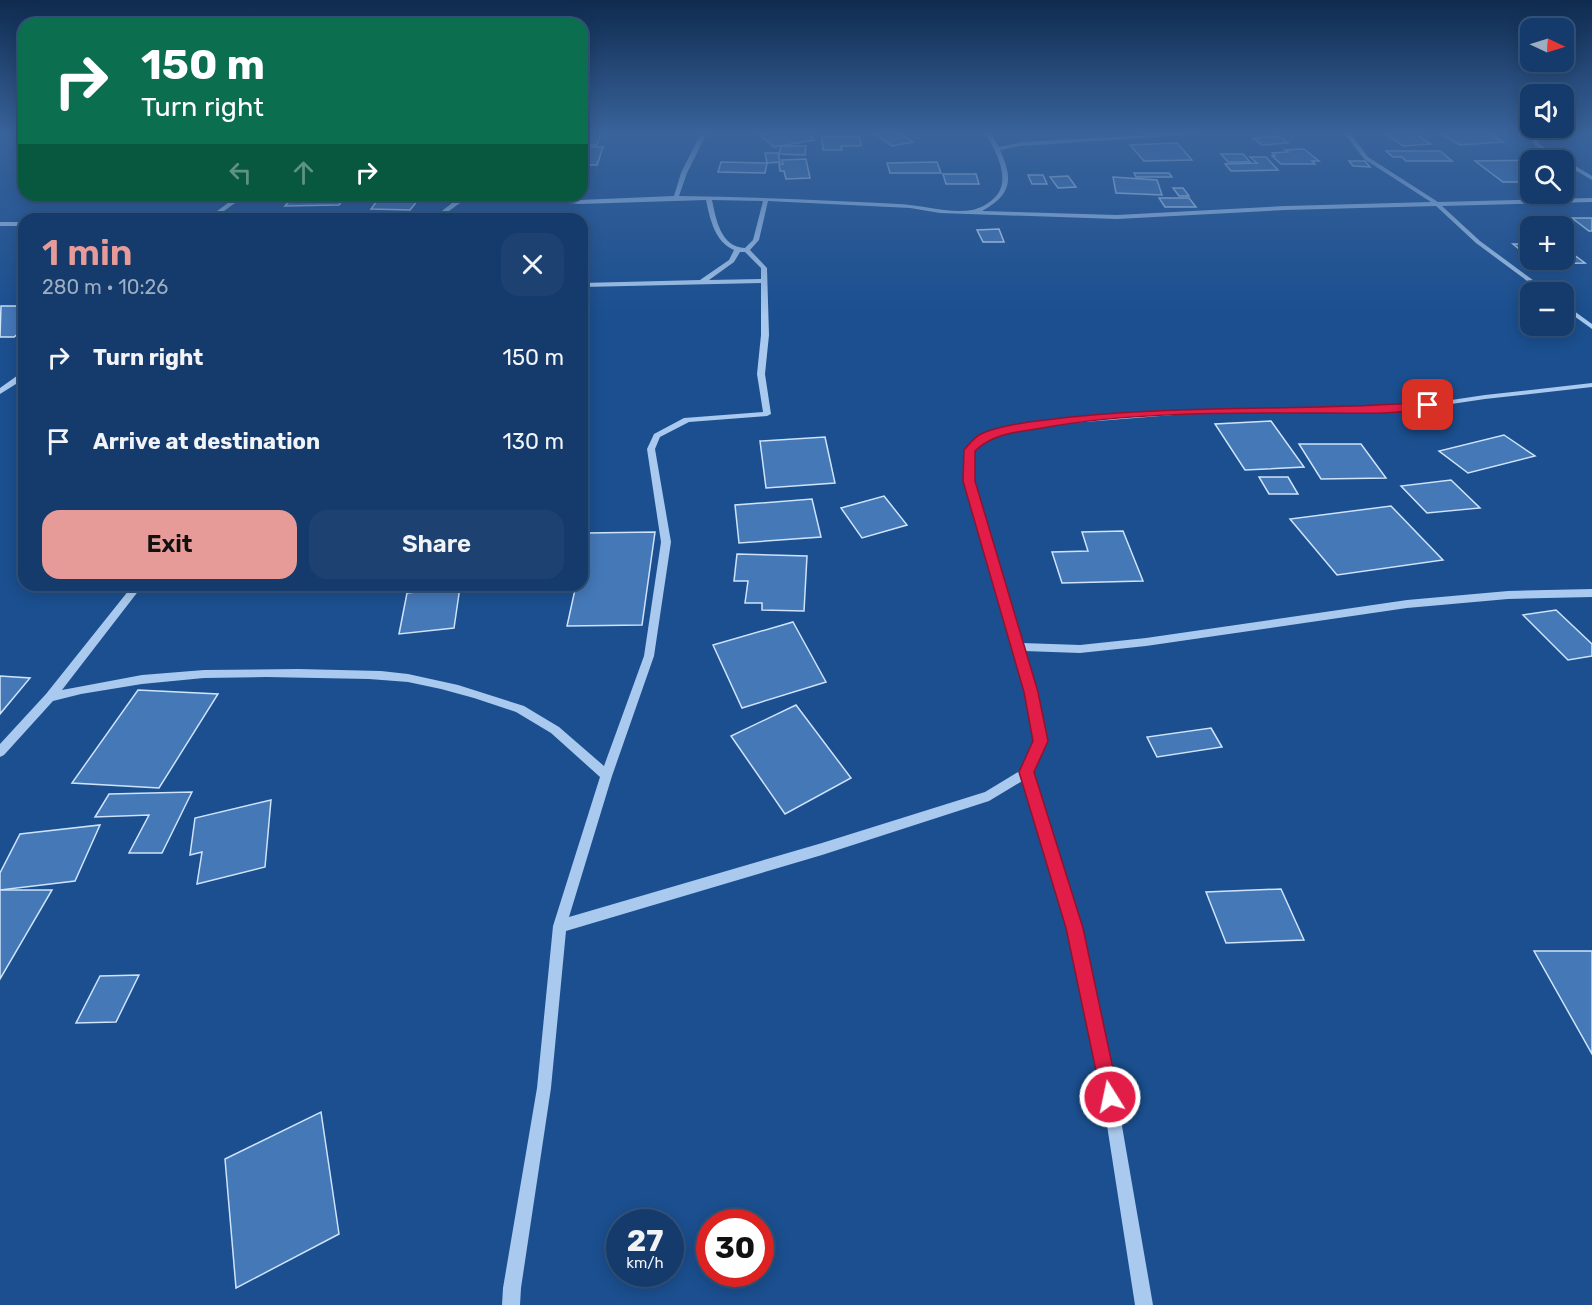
<!DOCTYPE html>
<html lang="en">
<head>
<meta charset="utf-8">
<style>
  :root { --surface:#143b6b; --page:#1d4271; --text:#f1f3f6; --muted:#9dadc1; --line:#33557e; --accent:#e69b98 }
  body { margin:0; font-family:Rubik,sans-serif; background:var(--page); color:var(--text); height:100vh; display:flex; flex-direction:column; font-size:22px; white-space:nowrap }
  * { box-sizing:border-box; margin:0 }
  p { font-size:20px; color:var(--muted) }
  .icon { flex:none; width:33px; height:33px; fill:none; stroke:currentColor; stroke-width:2; stroke-linecap:round; stroke-linejoin:round }
  .map { position:relative; flex:1; overflow:hidden }
  .details { position:absolute; left:18px; top:213px; width:570px; height:378px; display:flex; flex-direction:column; background:var(--surface); border-radius:18px; box-shadow:0 3px 15px #0003,0 0 0 2px var(--line) }
  .details>* { flex:none }
  .top-card { position:absolute; left:18px; top:18px; width:570px; height:183px; border-radius:18px; box-shadow:0 3px 15px #0003,0 0 0 2px var(--line); background:#0b6e4f; color:#fff; overflow:hidden }
  .needle { width:39px; rotate:94deg }
  .fabs { position:absolute; left:1520px; top:18px; display:grid; gap:12px }
  .fabs a { display:grid; place-items:center; width:54px; height:54px; border-radius:12px; background:var(--surface); box-shadow:0 3px 15px #0003,0 0 0 2px var(--line); font-size:30px }
  .speed { position:absolute; left:606px; top:1209px; display:flex; gap:12px; font-size:30px; font-weight:700; text-align:center }
  .speed>* { display:grid; place-content:center; width:78px; height:78px; border-radius:50%; background:var(--surface); box-shadow:0 3px 15px #0003,0 0 0 2px var(--line); line-height:1 }
  .speed small { font-size:15px; font-weight:400 }
  .speed .limit { border:9px solid #d22; background:#fff; color:#111 }
  .pin { position:absolute; display:grid; place-items:center; width:51px; height:51px; color:#fff; margin:-26px; border-radius:12px; box-shadow:0 3px 9px #0006 }
  .me { position:absolute; width:66px; margin:-33px; rotate:350deg; stroke-linejoin:round; filter:drop-shadow(0 0 4px #0008) }
  .turn { display:flex; align-items:center; gap:21px; height:126px; padding:0 24px; font-size:27px }
  .turn .icon { width:78px; height:78px; stroke-width:2.5 }
  .turn b { display:block; font-size:42px; line-height:51px }
  .lanes { display:flex; align-items:center; height:57px; padding:0 24px; background:#0003; justify-content:center; gap:30px; direction:ltr }
  .lanes .off { opacity:.35 }
  .round { display:grid; place-items:center; flex:none; width:63px; height:63px; border-radius:18px; background:var(--page) }
  .overview { display:flex; align-items:center; justify-content:space-between; height:102px; padding:0 24px }
  h1 { font-size:36px; font-weight:600; line-height:45px; color:var(--accent) }
  .button { display:flex; gap:12px; margin-top:auto; padding:12px 24px }
  .button a { flex:1; height:69px; border-radius:18px; background:var(--accent); color:#111; font-size:24px; font-weight:600; line-height:69px; text-align:center }
  .button a+a { background:var(--page); color:var(--text) }
  ul { padding:0; list-style:none }
  li { display:flex; align-items:center; gap:18px; height:84px; padding:0 24px }
  li div { flex:1 }
  li b { display:block; font-size:22px }
  li em { font-style:normal }
  .map>svg:first-child { display:block }
  .building { fill:#4478b7; stroke:#cfe3fa; stroke-width:1.5 }
  .lines { fill:none; stroke-linecap:round; stroke-linejoin:round }
  .minor { fill:#a9c9ee; fill-rule:evenodd }
  .route { fill:#e11d48; stroke:#92132f; stroke-width:1.5 }
</style>
</head>
<body>
<div class="map">
<svg width="1592" height="1305" viewBox="0 0 1592 1305">
  <rect width="100%" height="100%" fill="#1b4f8f"/>
  <g class="building">
    <path d="M582 133H601L597 145H582Z"/>
    <path d="M758 133H807L815 140 774 147Z"/>
    <path d="M874 133H900L913 142 892 146Z"/>
    <path d="M1385 133H1414L1431 144 1403 146Z"/>
    <path d="M1488 133 1504 142 1460 145 1441 134Z"/>
    <path d="M1279 136 1288 143 1262 145 1253 138Z"/>
    <path d="M822 137H860L861 146H841L842 150H823Z"/>
    <path d="M1177 143 1192 160 1144 161 1130 145Z"/>
    <path d="M781 146H806L805 155 779 154Z"/>
    <path d="M582 147H603L597 165H582Z"/>
    <path d="M1304 149 1319 161H1312L1315 164H1281L1272 156H1275L1272 153 1288 152 1285 150Z"/>
    <path d="M1386 151H1440L1452 161H1406L1402 157H1393Z"/>
    <path d="M765 153H778L780 162 767 163Z"/>
    <path d="M1221 154H1243L1250 162H1228Z"/>
    <path d="M1250 157H1266L1278 170 1231 171 1225 164 1257 163Z"/>
    <path d="M806 159 810 178 786 179 784 171H780L779 164H783L782 160Z"/>
    <path d="M1530 160V182H1503L1475 161 1534 160Z"/>
    <path d="M1349 161H1365L1370 167 1353 166Z"/>
    <path d="M721 162 767 163 765 173 718 172Z"/>
    <path d="M937 162 941 173H890L887 163Z"/>
    <path d="M1134 173H1169L1172 177H1136Z"/>
    <path d="M943 174H976L979 184H946Z"/>
    <path d="M1028 175H1043L1047 184H1032Z"/>
    <path d="M1068 176 1076 187 1058 188 1050 177Z"/>
    <path d="M1113 177 1157 180 1162 195 1116 193Z"/>
    <path d="M1173 188H1183L1189 196H1179Z"/>
    <path d="M295 195H347L339 205 285 206Z"/>
    <path d="M378 195H422L410 210 371 209 377 201H372Z"/>
    <path d="M1159 198H1189L1196 207H1165Z"/>
    <path d="M1572 218H1592V231H1589Z"/>
    <path d="M999 229 1004 242H983L977 230Z"/>
    <path d="M1524 241H1530V258L1513 244H1527Z"/>
    <path d="M1563 249H1566L1585 263 1538 264 1532 260H1563Z"/>
    <path d="M1 306H24V329L14 337H0Z"/>
    <path d="M1271 421 1304 467 1245 470 1215 424Z"/>
    <path d="M1504 435 1535 456 1468 473 1439 451Z"/>
    <path d="M825 437 835 483 766 488 760 441Z"/>
    <path d="M1299 444H1361L1386 478 1321 479Z"/>
    <path d="M1259 477H1288L1298 494H1269Z"/>
    <path d="M1451 480 1480 508 1427 513 1401 486Z"/>
    <path d="M884 496 907 525 862 538 841 508Z"/>
    <path d="M812 499 821 537 739 543 735 505Z"/>
    <path d="M1391 506 1443 560 1337 575 1290 519Z"/>
    <path d="M1123 531 1143 581 1062 583 1052 552 1088 551 1082 532Z"/>
    <path d="M655 532 642 625 567 626 576 585H582V555L587 533Z"/>
    <path d="M737 554 807 556 804 611 762 610V603H745L748 581H734Z"/>
    <path d="M460 587 454 628 399 634 407 593Z"/>
    <path d="M1556 610 1592 644V656L1568 660 1523 615Z"/>
    <path d="M793 622 826 682 742 708 713 645Z"/>
    <path d="M0 676 30 678 0 714Z"/>
    <path d="M138 690 218 694 159 788 72 783Z"/>
    <path d="M796 705 851 778 785 814 731 736Z"/>
    <path d="M1211 728 1222 747 1157 757 1147 737Z"/>
    <path d="M192 792 162 853H129L149 815 95 817 109 794Z"/>
    <path d="M271 800 265 867 197 884 202 852 190 855 195 818Z"/>
    <path d="M100 825 75 881 0 890V873L20 834Z"/>
    <path d="M1281 889 1304 940 1226 943 1206 892Z"/>
    <path d="M0 890H52L0 979Z"/>
    <path d="M1534 951H1592V1054Z"/>
    <path d="M139 975 116 1022 76 1023 100 976Z"/>
    <path d="M321 1112 339 1234 236 1288 225 1159Z"/>
  </g>
  <g class="lines">
    <g class="minor">
      <path d="M701 133H707L687 173 679 196C753 197 826 200 899 204 922 205 950 214 972 210 978 209 988 204 992 200 1014 183 996 151 985 133H991L999 147 1021 142 1183 133H1215L1021 146 1000 150C1014 180 1011 195 982 211L1117 215 1285 206 1431 202 1364 159 1344 133H1350L1368 157 1438 202 1592 198V202L1442 206 1480 241 1549 292H1542L1476 243 1436 206 1285 210 1117 219 940 213 910 208 768 201 759 240 750 250 767 268 769 335 765 374 771 414 767 416 689 422 660 437 655 449 671 542 654 656 612 776 569 917 822 843 985 792 1023 769 1035 741 1026 692 965 481 966 450 979 435 998 430 1059 420 1186 410 1411 406 1485 395 1592 383V387L1485 399 1411 410 1186 414 1059 424 999 434 985 439 974 450 973 481 1022 643 1080 645 1146 638 1407 600 1508 591 1592 589V597L1508 599 1407 608 1146 646 1080 653 1024 651 1036 692 1047 741 1033 772 1082 928 1113 1074 1153 1305H1135L1099 1074 1068 928 1024 780 989 801 822 855 566 931 551 1088 521 1288 520 1305H502L503 1288 537 1088 553 926 600 777 551 733 516 712 474 698 441 689 408 682 369 679 266 677 204 678 142 684 81 694 53 701 4 755 0 757V744L46 694 133 585H143L62 690 142 675 204 670 298 669 381 671 408 674 458 685 524 706 559 727 604 766 644 656 661 542 647 449 654 434 684 418 763 412 757 374 761 335V283L582 287V283L700 280 729 260 734 250C715 242 710 219 706 200L579 204 511 197 460 203 442 216 433 219H423L438 214 456 200 496 195H528L579 200 674 196 681 173ZM712 200 763 201 753 240 745 248C721 247 716 220 712 200ZM740 252H745L761 268V279L709 280 734 262Z"/>
      <path d="M1550 133H1567L1541 137 1538 140 1539 144 1592 176V180L1563 163V160H1559L1535 146 1532 140 1537 135Z"/>
      <path d="M239 195H246L213 219H206Z"/>
      <rect x="0" y="222" width="24" height="4"/>
      <path d="M1563 303 1592 324V329L1563 308Z"/>
      <path d="M21 373H24V379L0 394V388Z"/>
    </g>
  </g>
  <linearGradient id="sky" x2="0" y2="1"><stop stop-color="#0f2b4f"/><stop offset="0.42" stop-color="#39639b"/><stop offset="1" stop-color="#39639b" stop-opacity="0"/></linearGradient>
  <rect width="1592" height="316" fill="url(#sky)"/>
  <path class="route" d="M1428 402 1434 405 1432 407C1389 417 1340 412 1296 413 1212 413 1125 413 1042 428 1018 432 993 433 975 451V481L1038 692 1048 741 1034 772 1083 928 1119 1097 1116 1104 1110 1107 1103 1104 1066 928 1019 772 1033 741 1024 692 963 481 964 450C969 445 974 437 981 434 1007 422 1063 418 1092 415 1204 405 1317 411 1428 402Z"/>
</svg>
<div class="fabs">
<a><svg class="needle" viewBox="-14 -14 28 28"><path d="M0-13l5 13h-10z" fill="#e53935"/><path d="M0 13l5-13h-10z" fill="#9dadc1"/></svg></a>
<a><svg class="icon" aria-label="sound" viewBox="0 0 24 24"><path d="M4 9h4l5-4v14l-5-4H4zM17 9q2 3 0 6"/></svg></a>
<a><svg class="icon" aria-label="search" viewBox="0 0 24 24"><circle cx="10" cy="10" r="6"/><path d="M15 15l6 6"/></svg></a>
<a>+</a>
<a>−</a>
</div>
<div class="speed"><div>27<small>km/h</small></div><div class="limit">30</div></div>
<div class="pin" style="left:1428px;top:405px;background:#d93025"><svg class="icon" aria-label="arrive" viewBox="0 0 24 24"><path d="M6 21V4h12l-3 4 3 4H6"/></svg></div>
<svg class="me" style="left:1110px;top:1097px" viewBox="-20 -20 40 40"><circle r="17" fill="#e11d48" stroke="#fff" stroke-width="3"/><path d="M0-11L8 9 0 5-8 9z" fill="#fff"/></svg>
<div class="top-card">
<div class="turn"><svg class="icon" aria-label="right" viewBox="0 0 24 24"><path d="M7 20v-9h11M14 6l5 5-5 5"/></svg><div><b>150 m</b>Turn right</div></div>
<div class="lanes"><svg class="icon off" aria-label="left" viewBox="0 0 24 24"><path d="M17 20v-9H6M10 6l-5 5 5 5"/></svg><svg class="icon off" aria-label="ahead" viewBox="0 0 24 24"><path d="M12 20V5M6 11l6-6 6 6"/></svg><svg class="icon" aria-label="right" viewBox="0 0 24 24"><path d="M7 20v-9h11M14 6l5 5-5 5"/></svg></div>
</div>
<section class="details">
<div class="overview"><div><h1>1 min</h1><p>280 m · 10:26</p></div><a class="round"><svg class="icon" aria-label="close" viewBox="0 0 24 24"><path d="M6 6l12 12M18 6L6 18"/></svg></a></div>
<ul>
<li><svg class="icon" aria-label="right" viewBox="0 0 24 24"><path d="M7 20v-9h11M14 6l5 5-5 5"/></svg><div><b>Turn right</b></div><em>150 m</em></li>
<li><svg class="icon" aria-label="arrive" viewBox="0 0 24 24"><path d="M6 21V4h12l-3 4 3 4H6"/></svg><div><b>Arrive at destination</b></div><em>130 m</em></li>
</ul>
<div class="button"><a>Exit</a><a>Share</a></div>
</section>
</div>
</body>
</html>
